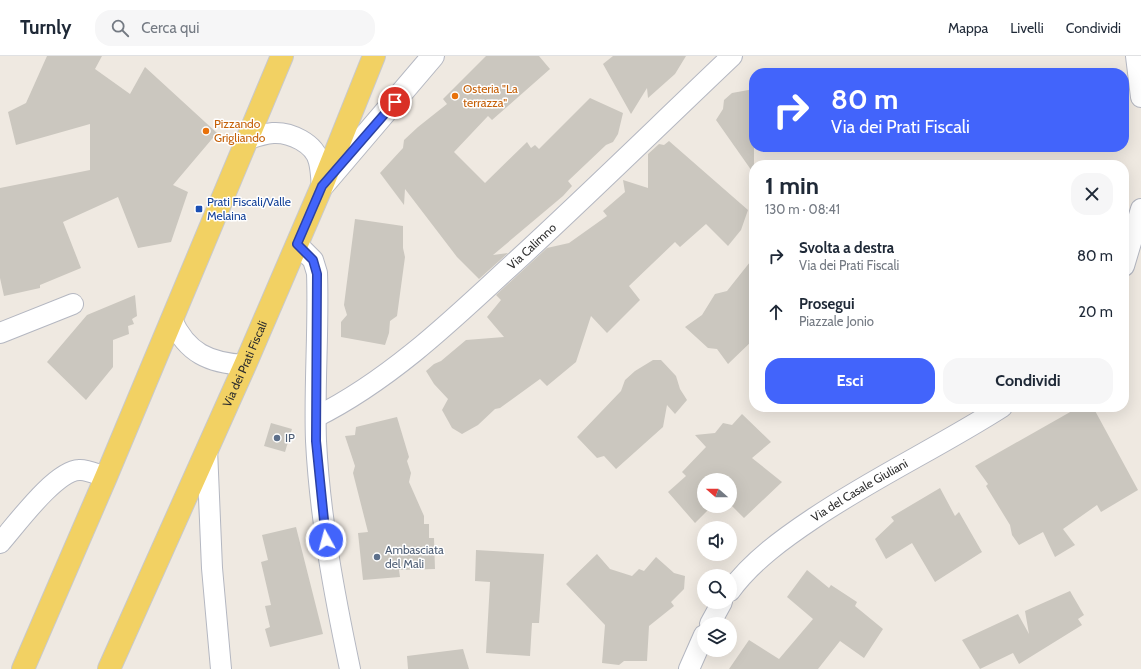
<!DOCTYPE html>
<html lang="it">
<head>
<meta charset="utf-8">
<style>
  :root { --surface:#fff; --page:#f6f6f7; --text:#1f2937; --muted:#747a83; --line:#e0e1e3; --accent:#4264fb }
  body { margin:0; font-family:Cabin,sans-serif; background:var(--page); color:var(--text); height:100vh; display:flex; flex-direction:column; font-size:15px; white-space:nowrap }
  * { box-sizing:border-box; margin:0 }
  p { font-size:13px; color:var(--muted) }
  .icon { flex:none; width:22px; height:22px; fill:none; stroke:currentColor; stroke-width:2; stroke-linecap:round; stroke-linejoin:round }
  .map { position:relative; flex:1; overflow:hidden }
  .side { position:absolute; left:749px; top:104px; width:380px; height:252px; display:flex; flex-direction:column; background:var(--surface); border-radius:16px; box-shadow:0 4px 16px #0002 }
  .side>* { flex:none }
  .hud { position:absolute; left:749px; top:12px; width:380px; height:84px; border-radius:16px; box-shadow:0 4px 16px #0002; background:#4264fb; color:#fff; overflow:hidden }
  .needle { width:26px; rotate:290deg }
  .tools { position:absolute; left:697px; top:417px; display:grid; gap:8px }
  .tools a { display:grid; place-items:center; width:40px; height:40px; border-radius:50%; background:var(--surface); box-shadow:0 4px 16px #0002; font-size:20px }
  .pin { position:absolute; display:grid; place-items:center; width:34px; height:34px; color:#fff; margin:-17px; border:2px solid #fff; border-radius:50%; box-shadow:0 1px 4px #0007 }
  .me { position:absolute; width:44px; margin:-22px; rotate:353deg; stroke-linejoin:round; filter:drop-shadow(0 0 3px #0008) }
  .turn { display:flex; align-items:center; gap:14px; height:84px; padding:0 16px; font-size:18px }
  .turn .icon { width:52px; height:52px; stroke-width:2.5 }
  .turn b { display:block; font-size:28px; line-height:34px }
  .round { display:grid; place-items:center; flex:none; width:42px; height:42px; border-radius:16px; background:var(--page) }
  .head { display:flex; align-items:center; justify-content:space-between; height:68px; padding:0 16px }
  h1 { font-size:24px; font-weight:800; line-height:30px }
  .cta { display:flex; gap:8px; margin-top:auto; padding:8px 16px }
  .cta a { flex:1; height:46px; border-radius:16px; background:var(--accent); color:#fff; font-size:16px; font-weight:800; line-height:46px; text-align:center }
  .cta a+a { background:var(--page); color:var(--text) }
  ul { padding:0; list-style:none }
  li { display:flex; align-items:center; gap:12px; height:56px; padding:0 16px }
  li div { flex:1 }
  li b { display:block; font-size:15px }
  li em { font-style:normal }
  header { display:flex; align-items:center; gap:24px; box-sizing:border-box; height:56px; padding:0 20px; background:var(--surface); border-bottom:1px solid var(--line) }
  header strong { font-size:19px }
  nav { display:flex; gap:22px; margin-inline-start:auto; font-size:14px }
  .search { width:280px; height:36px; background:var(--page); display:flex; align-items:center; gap:10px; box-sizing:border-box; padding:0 14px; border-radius:16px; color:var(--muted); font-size:15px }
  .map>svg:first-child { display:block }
  .building { fill:#cbc7bf }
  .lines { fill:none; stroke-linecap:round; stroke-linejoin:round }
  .street-casing { stroke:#b4b7c1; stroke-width:22 }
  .secondary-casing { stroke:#b4b7c1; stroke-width:24 }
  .primary-casing { stroke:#c9c9c9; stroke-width:24 }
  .street { stroke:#fff; stroke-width:20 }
  .secondary { stroke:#fff; stroke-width:22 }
  .primary { stroke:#f2d163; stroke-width:22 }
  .route-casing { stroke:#2b41a3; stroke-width:10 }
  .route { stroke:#4264fb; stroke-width:7 }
  .food-dot { fill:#e8710a; stroke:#fff; stroke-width:1.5 }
  .transit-dot { fill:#1a4fb4; stroke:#fff; stroke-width:1.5 }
  .service-dot { fill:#5c6f8a; stroke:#fff; stroke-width:1.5 }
  .labels { text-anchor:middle; stroke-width:3; stroke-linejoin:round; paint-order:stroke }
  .food-label { font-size:12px; fill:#c56008; stroke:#fff; text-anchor:start }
  .transit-label { font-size:12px; fill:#164399; stroke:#fff; text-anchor:start }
  .street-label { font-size:12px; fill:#2e2e2e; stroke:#fff }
  .service-label { font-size:12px; fill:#4e5e75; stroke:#fff; text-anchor:start }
</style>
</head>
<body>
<header>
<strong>Turnly</strong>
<div class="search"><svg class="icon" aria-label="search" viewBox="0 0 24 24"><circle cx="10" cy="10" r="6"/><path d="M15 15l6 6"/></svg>Cerca qui</div>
<nav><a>Mappa</a><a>Livelli</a><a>Condividi</a></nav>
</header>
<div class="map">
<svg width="1141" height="613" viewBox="0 0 1141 613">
  <rect width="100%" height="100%" fill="#efe9e1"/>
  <g class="building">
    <path d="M47 0H102L95 13 130 38 145 11 217 77 173 129 188 136 171 186 138 192 118 141 63 166 81 212 40 229V232L4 240 0 222V132L90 114V68L16 89 8 56 26 47Z"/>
    <path d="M486 0H539L550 13 492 64 488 60 454 96 485 127 527 86 531 92 535 89 539 93 590 42 623 57 618 78 613 86 606 89 568 125 572 130 563 140 493 199 508 197 479 223 457 201 405 133 404 149 380 117 403 92 404 84 418 71 447 48 443 43Z"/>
    <path d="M613 0H686L675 18 648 42 647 32 631 58 603 8Z"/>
    <path d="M754 33V118L716 64 723 53 724 44 732 37Z"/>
    <path d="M669 85 748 154 741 174 728 190 706 168 680 191 675 186 629 230 640 244 607 277 591 260 576 306 547 330 540 323 500 352 495 353 478 369 462 378 452 372 442 354 448 343 434 328 426 315 434 308 441 305 466 284 504 281 487 261 501 244 496 239 547 192 569 187 607 160 603 155 625 136 623 124 648 132V98L659 88 664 89Z"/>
    <path d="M355 163 403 170V192L405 201 397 260 390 265 389 277 385 289 341 281V266L347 259 344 249Z"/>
    <path d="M754 201V283L728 308 717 293 708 292 685 271 702 259 715 238 727 235Z"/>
    <path d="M135 239 137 260 132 263 134 268 128 270 129 278 113 284V311L86 344 47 306 87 259Z"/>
    <path d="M653 304H661L676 320 680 333 687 344 675 358 667 349 663 371 616 413 604 400 597 402 577 381 621 335 625 324 635 315Z"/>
    <path d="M1079 351H1093L1138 434 1101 456 1097 449 1063 473 1075 489 1055 501 1043 476 1019 489 1012 479 1010 469 986 430 988 428 975 410Z"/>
    <path d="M742 358 771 386 752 402 782 426 744 462 730 448V424H704V450H712L695 467 668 436 686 420 682 416 706 391 695 379 715 377 723 367 732 369Z"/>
    <path d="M397 361 409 401 407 405 411 417 409 426 424 460V468H429V482H434L435 513 399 514 400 521 363 524 358 477 368 476 353 417 355 410 345 380 355 379 356 371Z"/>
    <path d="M271 367 292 373 285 396 264 390Z"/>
    <path d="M940 432 955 460 959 456 982 496 935 526 912 487 886 503 875 483 894 465 891 461Z"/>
    <path d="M296 471 323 578 270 591 265 573 270 571 265 550 271 549 261 506 268 504 262 479Z"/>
    <path d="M476 494 544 498 539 567H532L530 600 486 597 490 526 475 525Z"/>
    <path d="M597 498 610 513 632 520 639 513 644 515 656 501 674 517 685 520 684 533 671 546 674 550 649 570 647 605H624L619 609 602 607 605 569 566 528Z"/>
    <path d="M807 514 829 532 831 529 857 546 855 550 883 573 864 602 840 585 818 613H729L749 584 779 603 813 563 787 541Z"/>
    <path d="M1070 535 1084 559 1078 563 1082 569 1019 608 1013 597 980 613 962 584 1018 558 1029 578 1025 555Z"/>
    <path d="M463 593 469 613H408L407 600Z"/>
  </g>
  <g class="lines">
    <defs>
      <g id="street">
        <path d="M1136 0 1141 41"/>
        <path d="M246 84C254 81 263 78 273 77 290 76 315 87 319 106 321 114 321 122 322 130"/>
        <path d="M297 188 313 204 317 217C319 273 314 329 316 385 320 462 334 537 350 613"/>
        <path d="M1124 210 1141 153"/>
        <path d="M172 264C187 297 209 307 245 309"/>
        <path d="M0 277 73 248"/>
        <path id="s1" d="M316 361C386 326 445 271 502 218 580 147 655 73 732 0"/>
        <path d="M207 393 212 512 221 613"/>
        <path d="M0 487C16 469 55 415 79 414 87 413 98 419 106 421"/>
        <path id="s2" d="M730 535C752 505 784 482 814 462 875 421 941 390 1002 351"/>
        <path d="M710 568 722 546"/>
        <path d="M689 613 704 579"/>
      </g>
      <path id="secondary" d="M324 128 433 0"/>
      <g id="primary">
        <path d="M23 613 106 421 282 0"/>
        <path id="s3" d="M109 613 245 309 322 130 374 0"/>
      </g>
    </defs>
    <use href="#street" class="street-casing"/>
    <use href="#secondary" class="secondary-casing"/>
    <use href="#primary" class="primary-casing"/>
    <use href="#street" class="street"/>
    <use href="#secondary" class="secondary"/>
    <use href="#primary" class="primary"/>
  </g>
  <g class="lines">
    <defs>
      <path id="route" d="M326 484 316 385 317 218 313 204 297 188 322 130 395 46"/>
    </defs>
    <use href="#route" class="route-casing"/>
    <use href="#route" class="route"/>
  </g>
  <g class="food-dot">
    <circle cx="455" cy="40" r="4"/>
    <circle cx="206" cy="75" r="4"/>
  </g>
  <rect class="transit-dot" x="195" y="149" width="8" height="8" rx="2"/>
  <g class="service-dot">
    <circle cx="277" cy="382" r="4"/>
    <circle cx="377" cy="501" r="4"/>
  </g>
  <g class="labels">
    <g class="food-label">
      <text x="463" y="37">Osteria "La<tspan x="463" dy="14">terrazza"</tspan></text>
      <text x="214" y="72">Pizzando<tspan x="214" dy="14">Grigliando</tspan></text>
    </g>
    <g class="transit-label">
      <text x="207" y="150">Prati Fiscali/Valle<tspan x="207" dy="14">Melaina</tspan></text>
    </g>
    <g class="street-label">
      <text dy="4" stroke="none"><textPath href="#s1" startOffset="276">Via Calimno</textPath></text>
      <text dy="4" stroke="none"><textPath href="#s3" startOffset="334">Via dei Prati Fiscali</textPath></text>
      <text dy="4" stroke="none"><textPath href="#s2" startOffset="165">Via del Casale Giuliani</textPath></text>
    </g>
    <g class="service-label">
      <text x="285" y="386">IP</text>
      <text x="385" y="498">Ambasciata<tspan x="385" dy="14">del Mali</tspan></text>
    </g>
  </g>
</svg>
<div class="tools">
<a><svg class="needle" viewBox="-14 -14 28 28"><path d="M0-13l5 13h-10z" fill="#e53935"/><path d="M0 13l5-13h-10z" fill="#747a83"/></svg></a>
<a><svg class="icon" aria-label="sound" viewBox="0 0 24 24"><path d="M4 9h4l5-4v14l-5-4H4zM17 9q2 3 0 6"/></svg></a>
<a><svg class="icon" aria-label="search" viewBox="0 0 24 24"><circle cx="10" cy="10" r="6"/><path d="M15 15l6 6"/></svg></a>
<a><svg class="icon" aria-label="layers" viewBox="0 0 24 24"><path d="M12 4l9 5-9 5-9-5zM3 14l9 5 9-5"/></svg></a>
</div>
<div class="pin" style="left:395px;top:46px;background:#d93025"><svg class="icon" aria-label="arrive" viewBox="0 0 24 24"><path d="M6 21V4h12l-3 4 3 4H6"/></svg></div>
<svg class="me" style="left:326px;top:484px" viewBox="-20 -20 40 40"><circle r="17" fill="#4264fb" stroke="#fff" stroke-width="3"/><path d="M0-11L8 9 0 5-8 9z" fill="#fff"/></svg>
<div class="hud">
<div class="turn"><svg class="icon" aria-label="right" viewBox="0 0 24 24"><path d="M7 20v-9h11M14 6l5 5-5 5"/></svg><div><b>80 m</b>Via dei Prati Fiscali</div></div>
</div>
<section class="side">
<div class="head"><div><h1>1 min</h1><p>130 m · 08:41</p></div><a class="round"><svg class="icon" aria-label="close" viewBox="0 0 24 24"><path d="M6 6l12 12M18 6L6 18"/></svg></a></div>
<ul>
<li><svg class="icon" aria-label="right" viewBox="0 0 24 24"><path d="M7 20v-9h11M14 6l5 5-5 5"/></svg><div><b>Svolta a destra</b><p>Via dei Prati Fiscali</p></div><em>80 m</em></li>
<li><svg class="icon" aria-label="ahead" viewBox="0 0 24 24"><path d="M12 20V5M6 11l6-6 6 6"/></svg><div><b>Prosegui</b><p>Piazzale Jonio</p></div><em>20 m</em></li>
</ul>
<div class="cta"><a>Esci</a><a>Condividi</a></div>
</section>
</div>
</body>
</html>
